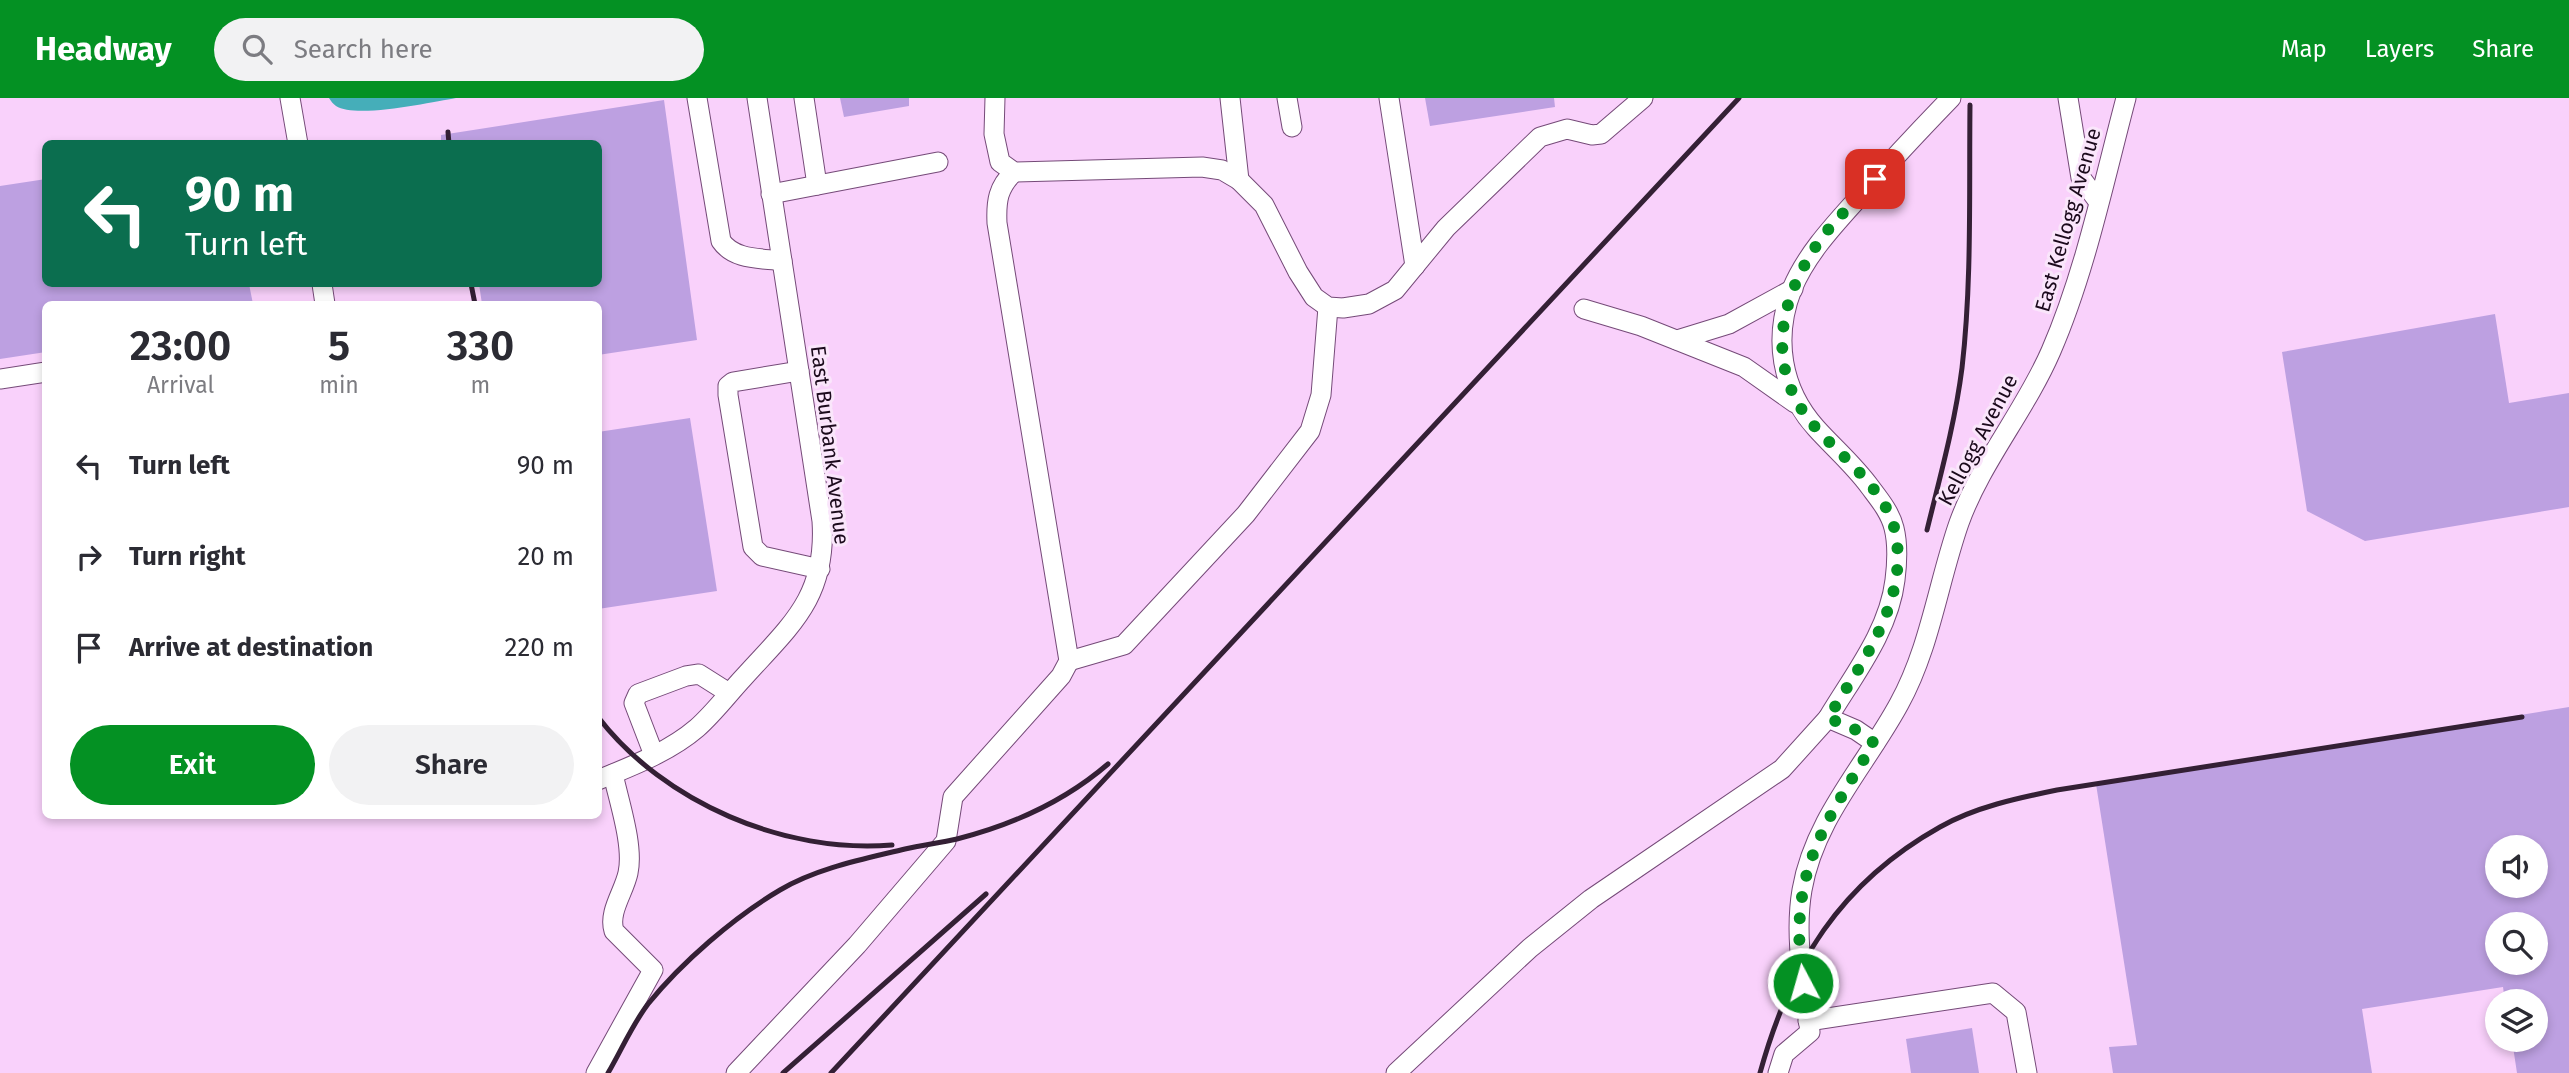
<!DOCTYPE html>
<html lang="en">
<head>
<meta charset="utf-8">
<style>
  :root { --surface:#fff; --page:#f2f2f3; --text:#2b2b33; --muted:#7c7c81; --accent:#049123 }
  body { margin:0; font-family:"Fira Sans",sans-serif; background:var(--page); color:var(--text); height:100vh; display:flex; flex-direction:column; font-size:26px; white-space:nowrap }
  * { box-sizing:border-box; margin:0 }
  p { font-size:23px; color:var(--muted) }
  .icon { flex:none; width:38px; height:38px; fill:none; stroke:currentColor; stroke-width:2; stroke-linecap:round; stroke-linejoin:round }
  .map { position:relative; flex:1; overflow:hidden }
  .drawer { position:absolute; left:42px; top:203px; width:560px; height:518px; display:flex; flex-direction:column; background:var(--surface); border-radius:10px; box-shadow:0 4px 10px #0003 }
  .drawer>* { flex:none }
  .hud { position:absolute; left:42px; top:42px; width:560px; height:147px; border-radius:10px; box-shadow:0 4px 10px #0003; background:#0b6e4f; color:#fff; overflow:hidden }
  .tools { position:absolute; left:2485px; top:737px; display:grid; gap:14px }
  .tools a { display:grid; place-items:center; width:63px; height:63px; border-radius:50%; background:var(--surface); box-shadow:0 4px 10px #0003; font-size:35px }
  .pin { position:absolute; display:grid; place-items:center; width:60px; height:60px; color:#fff; margin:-30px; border-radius:14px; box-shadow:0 4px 10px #0006 }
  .me { position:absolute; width:77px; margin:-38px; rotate:354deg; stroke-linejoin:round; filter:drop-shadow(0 0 5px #0008) }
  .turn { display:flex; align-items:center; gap:24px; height:147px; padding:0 28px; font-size:32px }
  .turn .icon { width:91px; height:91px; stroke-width:2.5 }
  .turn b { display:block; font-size:49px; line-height:60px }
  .eta { display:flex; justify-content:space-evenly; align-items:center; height:119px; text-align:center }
  .eta b { font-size:42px; font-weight:600; line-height:49px }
  .button { display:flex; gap:14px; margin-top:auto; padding:14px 28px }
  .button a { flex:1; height:80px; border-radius:42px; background:var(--accent); color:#fff; font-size:28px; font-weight:600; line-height:80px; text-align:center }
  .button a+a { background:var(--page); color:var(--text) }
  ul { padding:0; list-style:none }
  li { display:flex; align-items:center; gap:21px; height:91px; padding:0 28px }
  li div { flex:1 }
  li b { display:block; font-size:26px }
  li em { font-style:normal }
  header { display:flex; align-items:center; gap:42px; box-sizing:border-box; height:98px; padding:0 35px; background:var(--accent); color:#fff }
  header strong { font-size:33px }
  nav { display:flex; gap:38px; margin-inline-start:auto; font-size:24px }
  .search { width:490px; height:63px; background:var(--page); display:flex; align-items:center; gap:18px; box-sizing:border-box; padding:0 24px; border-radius:38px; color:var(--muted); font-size:26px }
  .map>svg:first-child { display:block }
  .water { fill:#45aeb9 }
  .building { fill:#bda0e1; fill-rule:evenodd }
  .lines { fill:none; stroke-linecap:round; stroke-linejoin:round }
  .minor-casing { stroke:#754a78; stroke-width:21 }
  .minor { stroke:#fff; stroke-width:19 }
  .rail { stroke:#342035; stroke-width:5 }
  .route { stroke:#049123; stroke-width:12; stroke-dasharray:0 21.6 }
  .labels { text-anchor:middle; stroke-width:6; stroke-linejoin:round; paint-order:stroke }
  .street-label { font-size:21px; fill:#1b0a1c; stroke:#fae6fb }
</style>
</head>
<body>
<header>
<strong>Headway</strong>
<div class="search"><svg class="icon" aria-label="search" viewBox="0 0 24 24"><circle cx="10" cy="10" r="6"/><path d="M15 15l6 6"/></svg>Search here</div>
<nav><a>Map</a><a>Layers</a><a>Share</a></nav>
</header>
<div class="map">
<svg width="2569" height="975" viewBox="0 0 2569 975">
  <rect width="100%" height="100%" fill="#f9d1fb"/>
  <path class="water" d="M329 0H456C432 4 356 21 336 8 333 6 331 3 329 0Z"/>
  <g class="building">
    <path d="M840 0H909V8L844 19Z"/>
    <path d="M1425 0H1554L1555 9 1430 28Z"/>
    <path d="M664 2 697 242 598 257V206H482L479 186H598V46H441V37Z"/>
    <path d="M46 81V186H249L253 206H46V254L0 261V88Z"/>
    <path d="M2495 216 2509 305 2569 295V409L2365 443 2307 413 2282 254Z"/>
    <path d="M690 320 717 493 598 511V334Z"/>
    <path d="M2569 609V975H2517L2512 942H2536V903H2505L2503 889 2362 911 2372 975H2113L2109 949 2137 947 2096 686ZM2497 749H2536V788H2497ZM2497 826H2536V864H2497Z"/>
    <path d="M1972 930 1979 975H1911L1906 941Z"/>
  </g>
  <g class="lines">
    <defs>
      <g id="minor">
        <path d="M290 0 298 46"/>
        <path d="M697 0 721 143C734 162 760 160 782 163"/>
        <path d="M804 0 817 87"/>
        <path d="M995 0 994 36 1000 64 1014 74 1202 69 1222 72 1239 82 1264 107 1298 174 1314 199 1328 209 1343 210 1369 206 1395 192 1446 130 1540 39 1567 31 1592 37 1601 36 1643 0"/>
        <path d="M1230 0 1239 82"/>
        <path d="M1287 0 1292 29"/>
        <path d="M1389 0 1415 168"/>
        <path d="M2068 0 2081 80 2098 103"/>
        <path d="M771 96 938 64"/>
        <path d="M322 186 325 206"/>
        <path d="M1584 211 1641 228 1744 269 1795 305"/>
        <path d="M1677 242 1729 226 1793 191"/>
        <path d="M799 273 733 284 728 288V297L753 449 762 458 820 471"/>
        <path d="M0 281 46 274"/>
        <path d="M1069 563 1124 547 1246 416 1310 333 1321 297 1328 209"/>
        <path d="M1828 620C1853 578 1889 533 1895 482 1897 466 1898 446 1894 430 1890 414 1879 401 1870 389 1854 367 1834 350 1816 330 1781 291 1773 240 1792 191 1807 155 1835 126 1861 97 1890 64 1920 32 1951 0"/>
        <path d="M654 657 634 605 638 596 686 578 699 576 729 595"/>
        <path d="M598 682C632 668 669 654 697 630 714 615 729 595 744 579 791 527 827 499 822 423L757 0"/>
        <path d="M1808 923 1993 895 2016 914 2027 975"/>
        <path d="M596 975 653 872 614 833C608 814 624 794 628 775 634 748 619 704 613 676"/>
        <path d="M736 975 857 847 946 743 953 699 1061 578 1069 563 997 125C996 103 998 89 1014 74"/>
        <path d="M1396 975 1530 850 1591 801 1782 671 1828 620 1856 632 1875 645"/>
        <path d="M1778 975 1784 956 1810 934C1804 887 1794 839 1802 792 1814 721 1866 667 1899 606 1930 550 1938 485 1959 425 1981 364 2025 313 2051 253 2085 175 2104 83 2126 0"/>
      </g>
    </defs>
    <use href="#minor" class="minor-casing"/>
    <use href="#minor" class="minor"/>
    <g class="rail">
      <path d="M448 34 449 46"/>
      <path d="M471 186 475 206"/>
      <path d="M1927 432C1940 379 1955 325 1962 270 1972 183 1969 94 1970 7"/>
      <path d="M598 619C664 705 785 756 892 747"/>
      <path d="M608 975C621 953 632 927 648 906 681 865 734 819 780 792 817 770 864 761 905 751 922 747 940 745 957 741 1012 727 1065 703 1108 666"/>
      <path d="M783 975 986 796"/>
      <path d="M831 975 1739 0"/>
      <path d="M1760 975C1790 866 1840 785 1940 729 1975 709 2018 700 2057 692L2522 619"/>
    </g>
  </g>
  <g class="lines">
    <path class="route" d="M1803 885C1788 777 1820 733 1874 645L1856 632 1828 620C1862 564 1912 499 1894 429 1884 391 1841 358 1816 330 1764 272 1778 204 1818 145 1834 122 1857 102 1875 81"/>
  </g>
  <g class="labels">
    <g class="street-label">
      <text transform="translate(2068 122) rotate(-74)" y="7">East Kellogg Avenue</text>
      <text transform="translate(1978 342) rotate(-62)" y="7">Kellogg Avenue</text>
      <text transform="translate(830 347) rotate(83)" y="7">East Burbank Avenue</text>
    </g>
  </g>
</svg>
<div class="tools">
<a><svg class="icon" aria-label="sound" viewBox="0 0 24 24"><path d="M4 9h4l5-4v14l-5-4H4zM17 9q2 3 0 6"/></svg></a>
<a><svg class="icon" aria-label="search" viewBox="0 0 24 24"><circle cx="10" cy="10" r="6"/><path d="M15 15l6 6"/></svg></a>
<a><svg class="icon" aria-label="layers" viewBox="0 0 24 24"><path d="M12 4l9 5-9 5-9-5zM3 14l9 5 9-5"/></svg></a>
</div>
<div class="pin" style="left:1875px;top:81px;background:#d93025"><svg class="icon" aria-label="arrive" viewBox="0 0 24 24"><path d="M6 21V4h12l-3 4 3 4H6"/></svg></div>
<svg class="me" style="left:1803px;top:885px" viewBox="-20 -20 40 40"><circle r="17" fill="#049123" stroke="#fff" stroke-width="3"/><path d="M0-11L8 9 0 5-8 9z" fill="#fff"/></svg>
<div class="hud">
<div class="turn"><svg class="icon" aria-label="left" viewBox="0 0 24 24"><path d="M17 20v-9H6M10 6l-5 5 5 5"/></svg><div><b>90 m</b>Turn left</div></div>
</div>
<section class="drawer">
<div class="eta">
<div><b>23:00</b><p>Arrival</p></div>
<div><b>5</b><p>min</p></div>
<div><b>330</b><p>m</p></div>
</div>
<ul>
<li><svg class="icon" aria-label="left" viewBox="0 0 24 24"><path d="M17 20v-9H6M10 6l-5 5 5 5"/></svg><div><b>Turn left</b></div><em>90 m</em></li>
<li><svg class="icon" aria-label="right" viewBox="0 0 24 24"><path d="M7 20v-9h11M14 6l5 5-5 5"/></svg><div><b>Turn right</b></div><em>20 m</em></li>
<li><svg class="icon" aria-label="arrive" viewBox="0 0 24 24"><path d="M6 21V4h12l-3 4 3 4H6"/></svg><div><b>Arrive at destination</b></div><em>220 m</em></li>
</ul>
<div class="button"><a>Exit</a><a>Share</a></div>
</section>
</div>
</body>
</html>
